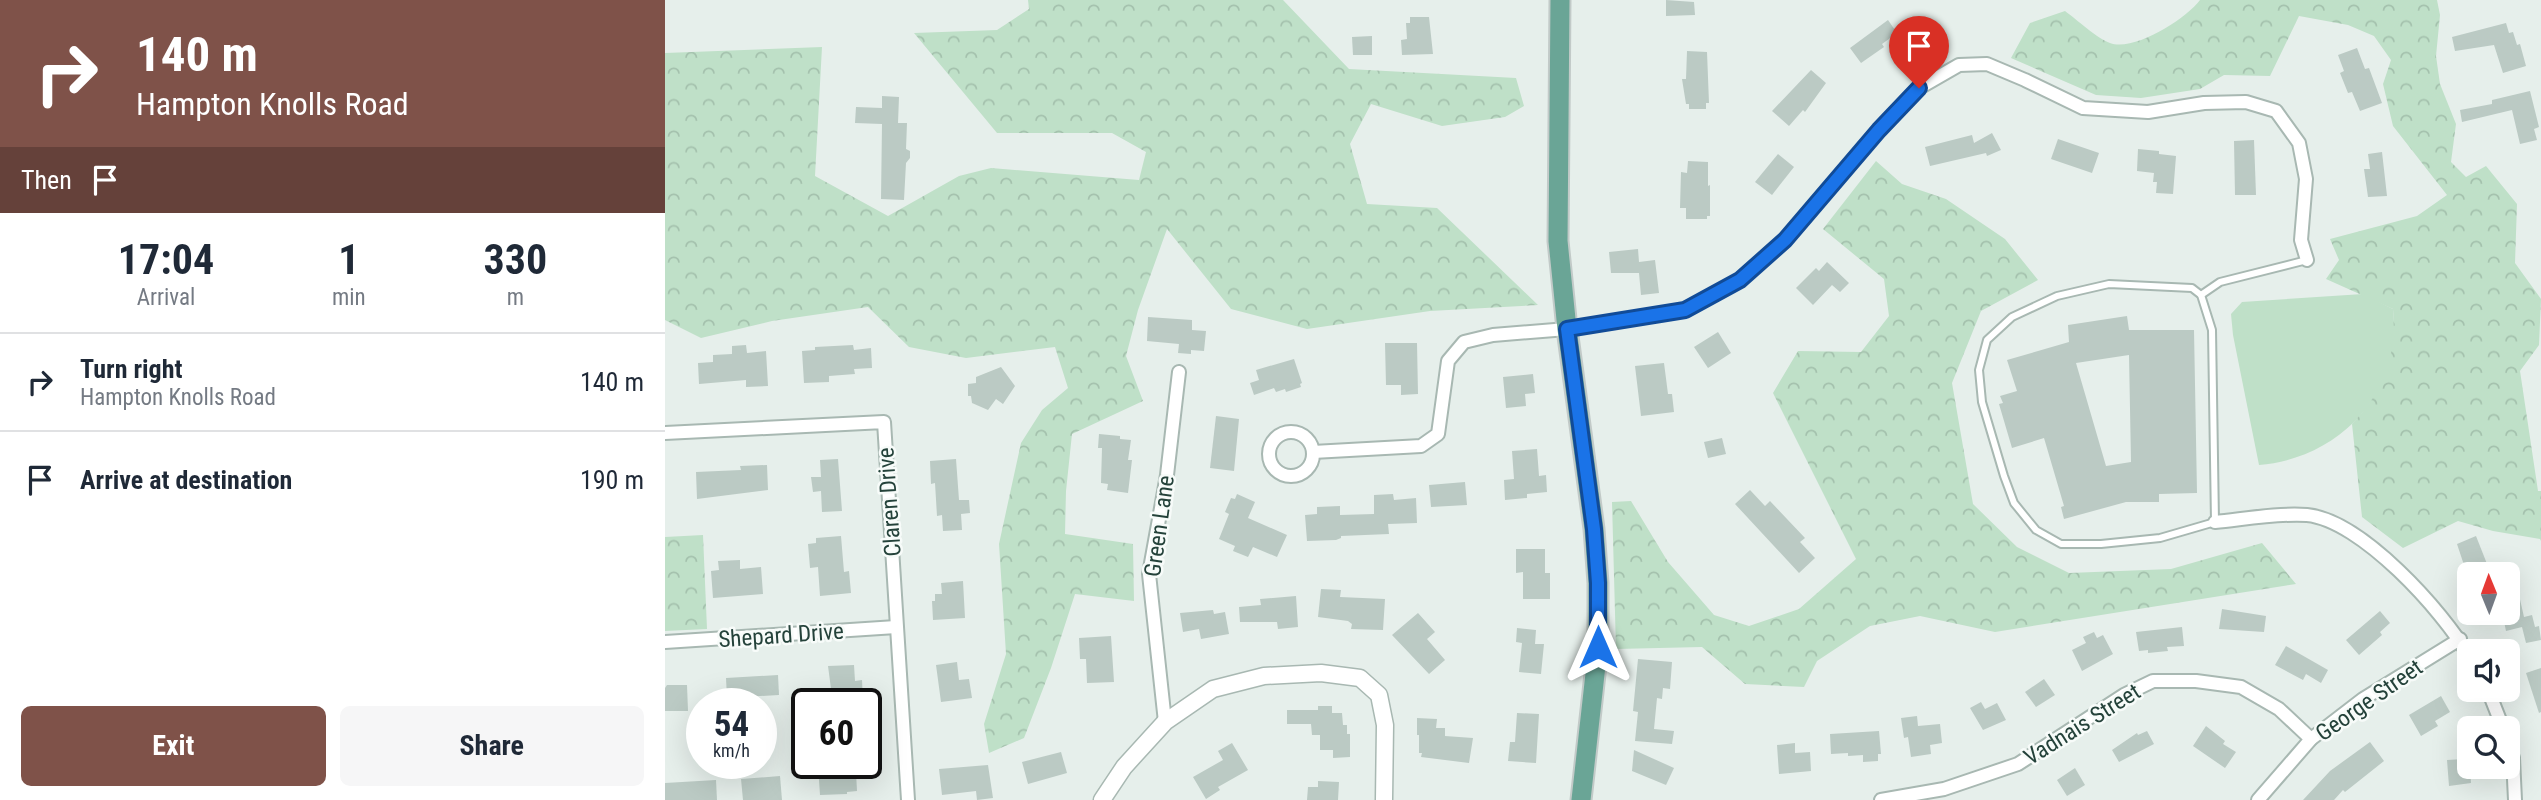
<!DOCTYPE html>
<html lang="en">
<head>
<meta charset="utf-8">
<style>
  :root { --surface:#fff; --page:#f6f6f7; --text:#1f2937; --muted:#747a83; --line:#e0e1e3; --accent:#7f5249 }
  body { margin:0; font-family:"Roboto Condensed",sans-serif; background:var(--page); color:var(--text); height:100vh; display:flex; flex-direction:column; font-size:26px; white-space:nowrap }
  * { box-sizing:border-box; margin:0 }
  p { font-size:23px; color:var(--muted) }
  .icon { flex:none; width:38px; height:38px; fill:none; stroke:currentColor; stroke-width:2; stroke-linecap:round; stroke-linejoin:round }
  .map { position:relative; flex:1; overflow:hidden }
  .details { display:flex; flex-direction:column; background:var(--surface); width:665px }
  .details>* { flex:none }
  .hud { background:#7f5249; color:#fff; overflow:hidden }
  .needle { width:46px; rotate:359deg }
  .controls { position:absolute; left:1792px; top:562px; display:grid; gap:14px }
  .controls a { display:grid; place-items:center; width:63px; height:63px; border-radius:10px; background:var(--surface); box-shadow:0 7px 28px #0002; font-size:35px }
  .speed { position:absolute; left:21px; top:688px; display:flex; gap:14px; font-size:35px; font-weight:700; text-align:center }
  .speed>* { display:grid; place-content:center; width:91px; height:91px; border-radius:50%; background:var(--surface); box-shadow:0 7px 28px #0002; line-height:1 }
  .speed small { font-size:18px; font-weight:400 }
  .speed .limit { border:4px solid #111; border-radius:10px; background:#fff; color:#111 }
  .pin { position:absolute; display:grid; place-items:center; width:60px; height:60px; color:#fff; margin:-72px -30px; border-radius:50% 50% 50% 0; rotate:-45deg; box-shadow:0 0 7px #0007 }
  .pin .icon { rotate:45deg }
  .me { position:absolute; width:77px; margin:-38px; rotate:0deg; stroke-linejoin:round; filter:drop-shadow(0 0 5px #0008) }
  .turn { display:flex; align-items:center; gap:24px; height:147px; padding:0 21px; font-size:32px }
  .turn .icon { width:91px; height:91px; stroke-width:2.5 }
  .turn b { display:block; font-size:49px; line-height:60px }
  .then { display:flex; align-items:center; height:66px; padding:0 21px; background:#0003; gap:14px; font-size:26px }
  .eta { display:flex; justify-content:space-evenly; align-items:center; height:119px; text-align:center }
  .eta b { font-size:42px; font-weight:700; line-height:49px }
  .action { display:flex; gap:14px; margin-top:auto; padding:14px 21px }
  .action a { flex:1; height:80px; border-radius:10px; background:var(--accent); color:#fff; font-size:28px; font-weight:700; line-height:80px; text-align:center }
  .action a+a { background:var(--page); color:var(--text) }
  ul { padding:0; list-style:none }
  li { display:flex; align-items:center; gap:21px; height:98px; padding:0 21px; border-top:2px solid var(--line) }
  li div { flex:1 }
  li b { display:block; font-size:26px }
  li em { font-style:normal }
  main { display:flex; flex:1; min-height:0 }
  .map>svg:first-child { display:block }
  .green { fill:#bfe0c8 }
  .forest { fill:url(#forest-crowns) }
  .building { fill:#bbcac4; fill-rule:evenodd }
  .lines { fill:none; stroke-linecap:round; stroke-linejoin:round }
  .service-casing { stroke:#a8b8b2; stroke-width:10 }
  .minor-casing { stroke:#a8b8b2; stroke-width:16 }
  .tertiary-casing { stroke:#a8b8b2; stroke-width:19 }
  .primary-casing { stroke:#c2cac8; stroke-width:23 }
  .service { stroke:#fff; stroke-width:6 }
  .minor { stroke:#fff; stroke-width:12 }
  .tertiary { stroke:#fff; stroke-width:16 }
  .primary { stroke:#6aa596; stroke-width:19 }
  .route-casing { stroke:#114b97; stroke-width:18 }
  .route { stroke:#1a73e8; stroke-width:12 }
  .labels { text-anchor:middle; stroke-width:5; stroke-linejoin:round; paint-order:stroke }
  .street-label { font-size:23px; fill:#24423a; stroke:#f7fbf9 }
</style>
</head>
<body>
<main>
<section class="details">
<div class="hud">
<div class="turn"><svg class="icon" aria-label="right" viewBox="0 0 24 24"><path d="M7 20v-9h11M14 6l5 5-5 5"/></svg><div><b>140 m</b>Hampton Knolls Road</div></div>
<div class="then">Then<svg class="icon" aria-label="arrive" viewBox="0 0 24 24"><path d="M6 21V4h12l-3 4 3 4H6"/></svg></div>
</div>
<div class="eta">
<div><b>17:04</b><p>Arrival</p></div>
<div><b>1</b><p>min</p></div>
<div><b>330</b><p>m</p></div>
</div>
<ul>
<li><svg class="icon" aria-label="right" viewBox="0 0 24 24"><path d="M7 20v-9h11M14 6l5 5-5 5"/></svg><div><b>Turn right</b><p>Hampton Knolls Road</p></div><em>140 m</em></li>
<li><svg class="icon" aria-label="arrive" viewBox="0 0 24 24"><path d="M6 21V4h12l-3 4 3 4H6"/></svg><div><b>Arrive at destination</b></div><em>190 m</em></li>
</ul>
<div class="action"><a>Exit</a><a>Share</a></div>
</section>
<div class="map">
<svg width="1876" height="800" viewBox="0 0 1876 800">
  <defs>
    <pattern id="forest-crowns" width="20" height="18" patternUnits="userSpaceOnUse" patternTransform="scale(1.75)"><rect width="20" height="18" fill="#bfe0c8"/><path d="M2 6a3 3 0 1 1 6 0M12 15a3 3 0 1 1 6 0" fill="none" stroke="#a4c1ad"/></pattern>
  </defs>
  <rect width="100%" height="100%" fill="#e6efeb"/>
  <path class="green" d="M1698 294 1728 309C1729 324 1731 338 1728 353 1713 416 1658 460 1594 465L1568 335 1566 314 1577 302Z"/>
  <g class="forest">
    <path d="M363 0H618L684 69 851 78 859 106 840 117 777 126 706 104 685 144 702 204 772 208 873 305 765 311 642 329 566 309 502 229 473 310 461 356 478 401 407 434 401 491 400 534 468 544 469 601 410 594 386 668 359 738 324 753 319 724 341 654 334 544 356 443 377 410 403 388 390 347 301 358 244 347 203 307 107 321 36 338 0 320V53L157 47 150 176 223 216 294 176 326 168 474 180 481 152 447 133H332L249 33 332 30 364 9Z"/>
    <path d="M1535 0H1772L1775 15 1771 56 1775 84 1791 124 1786 162 1801 177 1821 166 1852 204 1850 263 1876 299 1874 345 1855 371 1873 491H1876V541L1875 539 1828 531 1793 521 1738 548 1697 517 1687 424C1719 391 1732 355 1728 309L1661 279 1674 260 1665 239 1752 216 1782 195 1728 126 1718 84 1726 60 1709 36 1683 25 1634 16 1605 76 1559 75 1535 89 1476 98 1431 95 1346 58 1365 23 1400 11C1411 19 1433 39 1445 43 1469 52 1521 19 1535 0Z"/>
    <path d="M1211 161 1237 184 1281 199 1340 239 1373 280 1316 311 1287 383 1308 504 1352 547 1404 573 1506 569 1597 543 1631 584 1330 632 1255 616 1205 626 1152 661 1139 687 1080 684 1037 647 951 649 947 502 966 501 1003 562 1049 615 1084 626 1134 609 1191 559 1108 393 1133 351 1196 352 1224 316 1219 279 1158 229Z"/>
    <path d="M38 535 42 629 0 631V537Z"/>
  </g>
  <g class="building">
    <path d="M1001 0 1029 2 1030 15 1001 16Z"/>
    <path d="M745 17H764L768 54 737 55 736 40 742 39 741 23H745Z"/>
    <path d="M1223 20 1232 33 1217 44 1219 47 1196 63 1185 48Z"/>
    <path d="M1841 23 1844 33 1848 32 1852 45 1855 44 1861 66 1838 73 1829 45 1790 51 1787 37Z"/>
    <path d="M707 36V55H688L687 37Z"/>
    <path d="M1692 48 1700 69 1704 68 1717 103 1695 111 1687 92 1683 93 1675 73 1679 71 1673 55Z"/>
    <path d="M1022 51 1042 52 1044 103H1041V109H1024V104H1021L1017 79H1021Z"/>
    <path d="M1146 70 1161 83 1140 112 1138 110 1124 126 1107 111Z"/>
    <path d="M1865 91 1874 127 1869 129 1872 140 1855 144 1847 110 1797 122 1795 110 1827 104V100Z"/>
    <path d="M217 96 234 97 233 123H242L241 149 245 151V158L241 163 239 200 216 199 217 124 190 123 191 107 217 108Z"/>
    <path d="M1327 133 1336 150 1322 156 1321 153 1265 166 1260 147 1307 135 1309 143Z"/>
    <path d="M1393 139 1434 153 1427 173 1386 159Z"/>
    <path d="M1589 140 1591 195H1570L1569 141Z"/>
    <path d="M1473 149 1494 151V154L1511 156 1508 194 1491 193 1492 182H1488L1489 173 1472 171Z"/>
    <path d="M1717 152 1722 196 1703 197 1699 169H1705L1703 154Z"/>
    <path d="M1113 154 1129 167 1107 195 1090 182Z"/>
    <path d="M1023 161 1043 162V186L1045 185V216H1042V219H1021V208H1015L1016 172 1022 173Z"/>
    <path d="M973 249 974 262 990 260 994 293 976 295 974 273H946L944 252Z"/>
    <path d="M1162 262 1184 283 1175 292 1167 285 1148 305 1131 288 1151 268 1154 271Z"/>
    <path d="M1462 316 1464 330H1529L1532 493 1494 494V502H1461L1399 519 1396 507 1399 506 1379 438 1347 448 1334 404 1338 403 1335 396 1352 391 1342 360 1404 342 1403 325ZM1464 355 1466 462 1441 466 1411 363Z"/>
    <path d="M483 317 527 320V330L541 331 539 351 526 350V354L513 353 514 344 482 341Z"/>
    <path d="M1053 332 1066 353 1043 368 1029 347Z"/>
    <path d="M720 343H752L753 394 736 395V385H721Z"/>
    <path d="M81 345 82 353 101 351 103 386 81 387V380L34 384 33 363 48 362V355L67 354V346Z"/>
    <path d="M188 345 189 350 206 348 207 368 189 369 190 374 164 376V382L139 383 137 351 150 350V347Z"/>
    <path d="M629 359 637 383 635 384 636 387 621 392 620 389 611 392 609 388 589 395 585 383 594 380 591 370Z"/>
    <path d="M999 363 1003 394H1007L1009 412 976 416 970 366Z"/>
    <path d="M336 367 350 386 338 404 331 399 323 410 307 403 306 396H303V384L311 383V377Z"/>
    <path d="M868 374 870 393 860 394 861 406 841 408 838 377Z"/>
    <path d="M551 416 574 419 569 471 545 468Z"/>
    <path d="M434 434 455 436V439L466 440 463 460H467L463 493 442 490 443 484 436 483 437 448H433Z"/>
    <path d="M1057 438 1061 454 1043 458 1039 442Z"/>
    <path d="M872 449 874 476 881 475 882 492 862 494V498L840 500 839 480 849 479 847 451Z"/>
    <path d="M173 459 177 511 157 512 156 491 148 492 146 477H156L155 460Z"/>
    <path d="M291 459 294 500H304L305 513 296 514 297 530 278 531 277 515 272 516 270 483 266 484 265 461Z"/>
    <path d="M102 465 103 490 32 499 31 472 76 470 75 466Z"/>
    <path d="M800 482 802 505 766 507 764 485Z"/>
    <path d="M1085 490 1100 506 1105 501 1140 538 1135 542 1150 558 1134 573 1070 504Z"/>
    <path d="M572 494 590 502 583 518 622 535 612 557 588 547 583 557 568 551 570 546 554 539 564 514 560 512 566 498 570 499Z"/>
    <path d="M728 494 729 500 751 498 752 523 723 524 724 534 676 536V538L671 540 642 541 640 515 652 514V507L675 506V515L709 514V495Z"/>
    <path d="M176 536 179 572 184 571 186 593 155 596 153 567 145 568 143 544 151 543V538Z"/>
    <path d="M1811 536 1826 574H1804L1803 577 1792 544Z"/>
    <path d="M851 549H880V573H885V599H858V572L851 573Z"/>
    <path d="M75 560V569L96 567 98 594 48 598 46 571 54 570 53 561Z"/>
    <path d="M298 581 300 618 268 620 267 601H270V594H277L276 583Z"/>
    <path d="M656 589 676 590 675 597 720 599 718 630 686 629 687 624 683 621 653 617Z"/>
    <path d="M1854 595 1859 617 1867 615 1870 627 1874 626 1876 640 1861 643 1857 627 1841 631 1837 612H1843V598Z"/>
    <path d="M631 596 633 627 613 629 612 622H575L574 607 596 605 595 599Z"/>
    <path d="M1557 609 1601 616 1599 632 1554 629Z"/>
    <path d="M548 610 549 614 560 612 564 634 536 639 534 629 518 632 515 613Z"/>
    <path d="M1715 611 1725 623 1715 632 1717 635 1694 655 1681 640Z"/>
    <path d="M753 613 770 632 762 639 780 660 764 674 727 635Z"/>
    <path d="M1517 627 1519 646 1502 647 1503 651 1483 653V650L1474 651 1471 632Z"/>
    <path d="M852 628 871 630 870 644H879L876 674 854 672 857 643 851 642Z"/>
    <path d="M1429 632 1432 638 1438 635 1448 654 1417 671 1407 650 1421 643 1418 637Z"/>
    <path d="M446 636 449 682 422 683 421 659H415L414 638Z"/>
    <path d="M1621 646 1663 670 1656 683 1641 674 1638 680 1610 665Z"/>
    <path d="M973 659 1007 662 1005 689 998 688 997 699 992 698 989 729 1009 731 1007 744 970 741 973 712 968 711Z"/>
    <path d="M292 662 294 680 304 679 307 698 276 702 271 665Z"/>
    <path d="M189 665 190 681 197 680 198 701H190V704H168L163 666Z"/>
    <path d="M1876 668V712L1874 713 1861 673Z"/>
    <path d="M113 675 114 695 62 698 61 678Z"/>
    <path d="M1379 679 1390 695 1371 707 1360 692Z"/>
    <path d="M2 685H22L23 711H0V688Z"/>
    <path d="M1776 696 1785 712 1770 721 1773 726 1756 736 1744 715Z"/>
    <path d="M1316 702 1320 709 1332 703 1341 720 1318 730 1305 708Z"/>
    <path d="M653 706H667V713H677L678 725H682V734H685V757L668 758V750H655V735H647L646 724H622V710H653Z"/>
    <path d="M852 713 874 714 871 763 843 761 845 742H850Z"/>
    <path d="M1252 716 1253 726 1275 724 1277 743 1265 745 1266 754 1246 757 1243 737 1239 738 1236 718Z"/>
    <path d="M752 718 772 719 771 728H780V736L808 738 804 763 756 757 757 753H754V735H752Z"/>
    <path d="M1541 726 1560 741 1558 744 1571 752 1560 768 1528 746Z"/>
    <path d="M1214 731 1216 754H1213V761L1198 762V755L1183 756V753L1166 754 1165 734Z"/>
    <path d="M1482 731 1489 744 1454 762 1447 750 1472 733 1473 735Z"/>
    <path d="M1705 742 1719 761 1680 792 1678 790 1669 800H1638L1665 771Z"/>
    <path d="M567 743 583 770 553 787 555 790 541 799 528 777 558 760 553 751Z"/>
    <path d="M1130 743V753L1145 752 1146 771 1114 774 1112 745Z"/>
    <path d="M969 750 1009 768 1001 785 967 771Z"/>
    <path d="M396 752 402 773 363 784 357 762Z"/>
    <path d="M1799 759V767L1805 766 1806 783 1784 786 1782 760Z"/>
    <path d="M180 764V773L191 772 192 791 182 792V794L155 795 153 765Z"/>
    <path d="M323 765 328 798 312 800 311 791 277 795 274 769Z"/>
    <path d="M1410 768 1420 785 1402 796 1392 780Z"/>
    <path d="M115 776 117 800H78L76 779Z"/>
    <path d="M51 780 52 800H0V783Z"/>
    <path d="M653 781 674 782 673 800H642L643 787H653Z"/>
  </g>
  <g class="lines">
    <defs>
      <g id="service">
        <path d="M1444 284 1527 288 1536 295 1547 330 1550 522 1495 538 1436 544H1396L1371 530 1349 503 1339 476 1317 402 1314 370 1322 340 1347 317 1392 296Z"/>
        <path d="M1536 295 1555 282 1642 260"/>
      </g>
      <g id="minor">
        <circle cx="626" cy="454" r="22"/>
        <path d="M0 433 219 422 243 800"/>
        <path d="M648 452 756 446 773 434 783 361 799 342 828 335 902 329 1020 310 1075 280 1120 240 1214 130 1254 88 1294 65 1322 64 1360 80 1418 108 1483 112 1539 103 1581 102 1611 111 1634 143 1641 179 1636 240 1642 260"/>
        <path d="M1550 522C1580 519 1612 513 1642 515 1696 520 1778 611 1804 656"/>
        <path d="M0 642 231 627"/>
        <path d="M1823 690 1838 728"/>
        <path d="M500 722 484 574 502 475 514 372"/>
        <path d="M1843 743 1848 758 1850 800"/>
        <path d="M1216 800 1279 789 1353 764 1459 695 1488 681H1531L1576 687 1614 709 1646 739"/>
        <path d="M1593 800 1646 739 1698 699 1795 639"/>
      </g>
      <path id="tertiary" d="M437 800 459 767 500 722 548 689 599 676 656 673 695 678 714 695 720 725 719 800"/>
      <path id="primary" d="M895 0 893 241 902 329 929 529 933 583V647L916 800"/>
    </defs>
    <use href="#service" class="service-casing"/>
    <use href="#minor" class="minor-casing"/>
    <use href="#tertiary" class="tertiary-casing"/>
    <use href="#primary" class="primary-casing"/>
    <use href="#service" class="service"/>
    <use href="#minor" class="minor"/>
    <use href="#tertiary" class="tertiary"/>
    <use href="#primary" class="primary"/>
  </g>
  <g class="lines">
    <defs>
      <path id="route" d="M933 647V583L929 529 902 329 1020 310 1075 280 1120 240 1214 130 1254 88"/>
    </defs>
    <use href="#route" class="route-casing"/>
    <use href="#route" class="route"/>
  </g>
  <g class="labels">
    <g class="street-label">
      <text transform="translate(224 502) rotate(-94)" y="8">Claren Drive</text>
      <text transform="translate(494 526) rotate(-82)" y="8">Green Lane</text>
      <text transform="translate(116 635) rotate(-4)" y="8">Shepard Drive</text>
      <text transform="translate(1704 700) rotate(-35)" y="8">George Street</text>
      <text transform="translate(1417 724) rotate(-32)" y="8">Vadnais Street</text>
    </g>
  </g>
</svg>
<div class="controls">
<a><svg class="needle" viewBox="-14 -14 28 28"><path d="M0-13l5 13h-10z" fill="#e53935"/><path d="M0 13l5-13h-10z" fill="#747a83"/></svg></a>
<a><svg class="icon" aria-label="sound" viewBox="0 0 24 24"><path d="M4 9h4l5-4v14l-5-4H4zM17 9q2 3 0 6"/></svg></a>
<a><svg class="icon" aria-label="search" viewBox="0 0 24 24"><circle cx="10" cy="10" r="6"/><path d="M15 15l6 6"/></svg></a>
</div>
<div class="speed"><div>54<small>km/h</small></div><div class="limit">60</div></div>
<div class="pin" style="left:1254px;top:88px;background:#d93025"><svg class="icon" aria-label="arrive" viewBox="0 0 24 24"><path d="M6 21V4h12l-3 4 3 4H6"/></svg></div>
<svg class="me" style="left:933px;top:647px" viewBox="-20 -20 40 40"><path d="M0-17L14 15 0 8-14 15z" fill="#1a73e8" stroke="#fff" stroke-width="4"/></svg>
</div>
</main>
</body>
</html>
